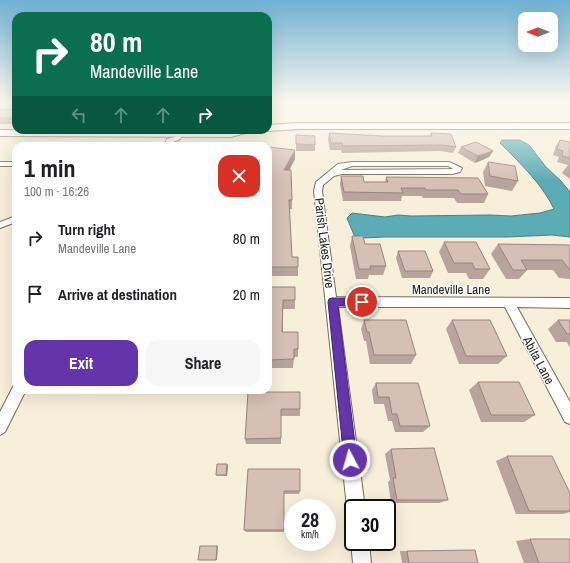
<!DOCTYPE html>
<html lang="en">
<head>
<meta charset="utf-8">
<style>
  :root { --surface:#fff; --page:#f6f6f6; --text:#202124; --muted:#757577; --accent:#6434ab }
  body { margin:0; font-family:"Archivo Narrow",sans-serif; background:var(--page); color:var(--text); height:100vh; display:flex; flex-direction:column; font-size:15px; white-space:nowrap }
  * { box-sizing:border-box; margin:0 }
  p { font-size:13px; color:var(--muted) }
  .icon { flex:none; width:22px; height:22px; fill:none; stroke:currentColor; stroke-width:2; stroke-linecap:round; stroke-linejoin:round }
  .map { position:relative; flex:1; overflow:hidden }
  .details { position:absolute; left:12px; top:142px; width:260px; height:252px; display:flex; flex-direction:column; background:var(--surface); border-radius:12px; box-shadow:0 4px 16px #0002 }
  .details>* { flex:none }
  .top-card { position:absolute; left:12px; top:12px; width:260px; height:122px; border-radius:12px; box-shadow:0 4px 16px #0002; background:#0b6e4f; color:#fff; overflow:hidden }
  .needle { width:26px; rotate:270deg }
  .fabs { position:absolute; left:518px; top:12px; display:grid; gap:8px }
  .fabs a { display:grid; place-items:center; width:40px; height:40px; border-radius:8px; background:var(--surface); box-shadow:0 4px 16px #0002; font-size:20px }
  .speed { position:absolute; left:284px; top:499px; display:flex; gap:8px; font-size:20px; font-weight:700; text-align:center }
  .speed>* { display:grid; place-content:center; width:52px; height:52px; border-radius:50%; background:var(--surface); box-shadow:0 4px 16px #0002; line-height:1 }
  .speed small { font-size:10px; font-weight:400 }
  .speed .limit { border:2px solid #111; border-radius:6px; background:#fff; color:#111 }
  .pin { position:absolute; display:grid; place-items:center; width:34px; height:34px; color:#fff; margin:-17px; border:2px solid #fff; border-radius:50%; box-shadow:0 1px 4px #0007 }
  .me { position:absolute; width:44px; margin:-22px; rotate:354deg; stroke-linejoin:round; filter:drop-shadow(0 0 3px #0008) }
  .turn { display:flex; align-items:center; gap:14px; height:84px; padding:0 12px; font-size:18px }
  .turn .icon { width:52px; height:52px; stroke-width:2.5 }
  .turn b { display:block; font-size:28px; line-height:34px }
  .lanes { display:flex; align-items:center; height:38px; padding:0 12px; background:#0003; justify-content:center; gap:20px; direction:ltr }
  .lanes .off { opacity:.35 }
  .round { display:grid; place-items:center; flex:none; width:42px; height:42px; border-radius:12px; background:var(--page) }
  .overview { display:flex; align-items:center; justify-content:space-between; height:68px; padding:0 12px }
  h1 { font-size:24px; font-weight:800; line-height:30px }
  .cta { display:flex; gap:8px; margin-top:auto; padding:8px 12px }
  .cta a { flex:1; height:46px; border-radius:12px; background:var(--accent); color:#fff; font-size:16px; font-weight:800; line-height:46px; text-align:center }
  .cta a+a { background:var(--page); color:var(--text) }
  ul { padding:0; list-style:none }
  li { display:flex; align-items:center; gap:12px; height:56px; padding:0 12px }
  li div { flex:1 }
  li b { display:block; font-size:15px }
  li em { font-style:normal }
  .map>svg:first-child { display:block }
  .water { fill:#5bacb5; stroke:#4a8286 }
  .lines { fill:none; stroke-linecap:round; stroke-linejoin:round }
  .minor-casing { stroke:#746d5b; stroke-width:2 }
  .tertiary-casing { stroke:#746d5b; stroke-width:2 }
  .minor { fill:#fff; fill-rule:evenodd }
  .tertiary { fill:#fff; fill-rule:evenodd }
  .wall { fill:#b8a49c }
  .shaded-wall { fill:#96867f }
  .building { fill:#d6bfb5; stroke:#96867f }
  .route { fill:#6434ab; stroke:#41226f }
  .labels { text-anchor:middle; stroke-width:3; stroke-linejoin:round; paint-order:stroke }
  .street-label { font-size:13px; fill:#221f18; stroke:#fff }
</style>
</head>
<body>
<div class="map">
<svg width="570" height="563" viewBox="0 0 570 563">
  <rect width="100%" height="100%" fill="#f7efda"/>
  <path class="water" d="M502 140H520L529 145 546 167 561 181 570 192V237L552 235 507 237H385L362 238 354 235 347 218 352 213 385 217 398 215 411 216 490 215 511 216 540 213 554 209C542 184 520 163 500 143Z"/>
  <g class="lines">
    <defs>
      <g id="minor">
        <path d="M180 132 183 134 180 139 173 142 172 146H164L167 139 175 137 178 133Z"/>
        <rect x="0" y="162" width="16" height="4"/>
        <path d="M352 162H449L462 168 460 172 452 174H342L334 176 323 185 322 191 336 297 570 298V308L517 307 570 402V424L565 422 505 307H338L365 508H353V515L350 514 347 508 314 191 316 182 338 164ZM352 166H448L453 169 341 170Z"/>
        <path d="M16 216V222L0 228V222Z"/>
        <path d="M16 384V390H26L5 432 0 435V412L14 385Z"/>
        <path d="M353 537V542H369L371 563H353L351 542Z"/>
      </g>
      <g id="tertiary">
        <path d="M299 123H570V129H299L268 131 266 130H268V125Z"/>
        <path d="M0 130 231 131 250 130 249 132 231 137 0 136Z"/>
      </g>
    </defs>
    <use href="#minor" class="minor-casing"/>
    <use href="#tertiary" class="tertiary-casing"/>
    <use href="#minor" class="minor"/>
    <use href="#tertiary" class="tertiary"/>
  </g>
  <g class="wall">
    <path d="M0 109 16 110V124H0Z"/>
    <path d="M329 133 382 136H430L431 133 456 147 453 153 440 151 342 153 341 150H330L328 140Z"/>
    <path d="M296 135 315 145V151H296Z"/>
    <path d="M560 140 570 142V179L562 173 568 165 557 162 559 157 553 155 556 146Z"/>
    <path d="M268 147 295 150V159L289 170 292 200V209H289L292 257 298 267V276H268Z"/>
    <path d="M461 147 493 151 489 157 475 163 458 153Z"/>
    <path d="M488 162 518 181 512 191 485 186 483 172Z"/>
    <path d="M341 176 364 182H385L386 177 488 194 484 203H457L454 198H423L422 196H402L401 201H343L340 184Z"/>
    <path d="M352 236 365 244 386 266 383 275H369L368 279H356L350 246Z"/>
    <path d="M444 242 490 269 483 279H469L466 273H448L439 252Z"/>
    <path d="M498 244 570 245V279L559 278 553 270H527L519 279H506L491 254Z"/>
    <path d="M398 251 433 271 430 278H402L396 258Z"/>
    <path d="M268 287 295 300V309H283V332L298 349V357H294L293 368H268Z"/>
    <path d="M364 320 416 355 411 364H370L366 341H364L361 329Z"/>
    <path d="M452 320 507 356 498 364H459L446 329Z"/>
    <path d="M558 320H570V348L567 342H556L548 329Z"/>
    <path d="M478 382 535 415 524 422H481L469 390Z"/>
    <path d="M376 383 430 426 423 432H395L392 421H388L384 404H374L372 390Z"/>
    <path d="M248 392 300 409V416H281V444H246L245 439Z"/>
    <path d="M391 449 448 500 439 503H391L388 482 390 480 385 454Z"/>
    <path d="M507 456 570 493V512L563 514H516L496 461Z"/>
    <path d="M228 465 227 476H217L216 475Z"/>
    <path d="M248 469 300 491 299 494H284V532H246L244 530Z"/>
    <path d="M530 539 570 563H524L516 541Z"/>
    <path d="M400 551H407L478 563H402Z"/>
  </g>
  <g class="shaded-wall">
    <path d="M295 150V159L284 180V170Z"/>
    <path d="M493 151 489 157 475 163 478 156Z"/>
    <path d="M227 464 228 465 227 476 226 475Z"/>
    <path d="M217 546H218L217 560H216Z"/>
  </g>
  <g class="building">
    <path d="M0 109 16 110V118H0Z"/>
    <path d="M329 133 382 136H432L431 133 451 134 456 147 442 145 343 146 342 143H331Z"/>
    <path d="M296 135 315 136V145L296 144Z"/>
    <path d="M560 140 570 142V158L562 156 563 151 557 149Z"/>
    <path d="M476 142 493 151 478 156 461 147Z"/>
    <path d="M268 147 295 150 284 170H291L292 200H289L292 257H298V267H268Z"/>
    <path d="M488 162 515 166 518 181 490 176Z"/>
    <path d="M341 176H363L364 182H388L386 177 478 178 488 194H461L458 190H426L425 188H401L403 193 344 192Z"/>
    <path d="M352 236H363L365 244H380L386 266H370L371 269H359Z"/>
    <path d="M444 242H476L490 269H475L472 263H454Z"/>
    <path d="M498 244 570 245V269H569L562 260H521L527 270H513Z"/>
    <path d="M398 251H425L433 271H405Z"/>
    <path d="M268 287H295V300H283L282 332H298V349H294V359L268 360Z"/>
    <path d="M364 320H406L416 355H374L369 332H367Z"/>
    <path d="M452 320H490L507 356H466Z"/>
    <path d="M558 320H570V334H567Z"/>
    <path d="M478 382H519L535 415H491Z"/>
    <path d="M376 383H418L430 426H400L397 414H392L389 397H378Z"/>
    <path d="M248 392H300V409H281V438L245 439Z"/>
    <path d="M434 448 448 500H397L393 478H396L391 449Z"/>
    <path d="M507 456H552L570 493V511H529Z"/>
    <path d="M217 464H227L226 475H216Z"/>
    <path d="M248 469H300V491H284V530H244Z"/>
    <path d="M530 539H570V563H539Z"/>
    <path d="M200 546H217L216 560H198Z"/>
    <path d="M475 550 478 563H409L407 551Z"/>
  </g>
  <linearGradient id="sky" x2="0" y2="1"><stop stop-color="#6fb1d4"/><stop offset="0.56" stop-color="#fbf8ee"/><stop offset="1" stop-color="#fbf8ee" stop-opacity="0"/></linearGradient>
  <rect width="570" height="181" fill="url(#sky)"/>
  <path class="route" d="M332 298H362L365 299 367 302 365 305 362 306H338L357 460 355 465 350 467 346 465 344 460 328 302 329 299Z"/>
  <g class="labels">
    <g class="street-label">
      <text transform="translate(325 243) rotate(83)" y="5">Parish Lakes Drive</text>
      <text x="451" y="294">Mandeville Lane</text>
      <text transform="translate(539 360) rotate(62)" y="5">Abita Lane</text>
    </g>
  </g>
</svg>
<div class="fabs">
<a><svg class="needle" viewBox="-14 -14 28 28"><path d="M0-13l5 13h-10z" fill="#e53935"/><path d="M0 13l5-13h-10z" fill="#757577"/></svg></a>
</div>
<div class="speed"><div>28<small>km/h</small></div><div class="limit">30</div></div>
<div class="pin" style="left:362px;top:302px;background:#d93025"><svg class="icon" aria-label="arrive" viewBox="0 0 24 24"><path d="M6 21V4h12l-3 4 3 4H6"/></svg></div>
<svg class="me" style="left:350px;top:460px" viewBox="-20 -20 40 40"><circle r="17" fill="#6434ab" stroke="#fff" stroke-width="3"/><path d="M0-11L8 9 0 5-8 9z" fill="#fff"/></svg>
<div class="top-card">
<div class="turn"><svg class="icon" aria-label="right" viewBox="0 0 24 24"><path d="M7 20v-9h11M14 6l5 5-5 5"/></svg><div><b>80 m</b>Mandeville Lane</div></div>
<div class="lanes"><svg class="icon off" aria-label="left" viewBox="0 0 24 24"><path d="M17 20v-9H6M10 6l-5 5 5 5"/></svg><svg class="icon off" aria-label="ahead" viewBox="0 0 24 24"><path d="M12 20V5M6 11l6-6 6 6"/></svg><svg class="icon off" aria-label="ahead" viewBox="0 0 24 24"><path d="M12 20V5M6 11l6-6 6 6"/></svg><svg class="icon" aria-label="right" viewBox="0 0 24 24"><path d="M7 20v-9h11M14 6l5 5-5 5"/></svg></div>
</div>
<section class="details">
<div class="overview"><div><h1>1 min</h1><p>100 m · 16:26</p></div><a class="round" style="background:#d93025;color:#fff"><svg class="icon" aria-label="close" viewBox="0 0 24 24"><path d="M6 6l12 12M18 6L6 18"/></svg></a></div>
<ul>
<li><svg class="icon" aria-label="right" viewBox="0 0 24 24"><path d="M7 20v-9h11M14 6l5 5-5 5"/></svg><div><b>Turn right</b><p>Mandeville Lane</p></div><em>80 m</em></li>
<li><svg class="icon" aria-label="arrive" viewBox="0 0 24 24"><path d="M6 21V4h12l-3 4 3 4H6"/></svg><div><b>Arrive at destination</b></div><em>20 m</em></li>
</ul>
<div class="cta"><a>Exit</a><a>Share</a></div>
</section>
</div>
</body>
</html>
